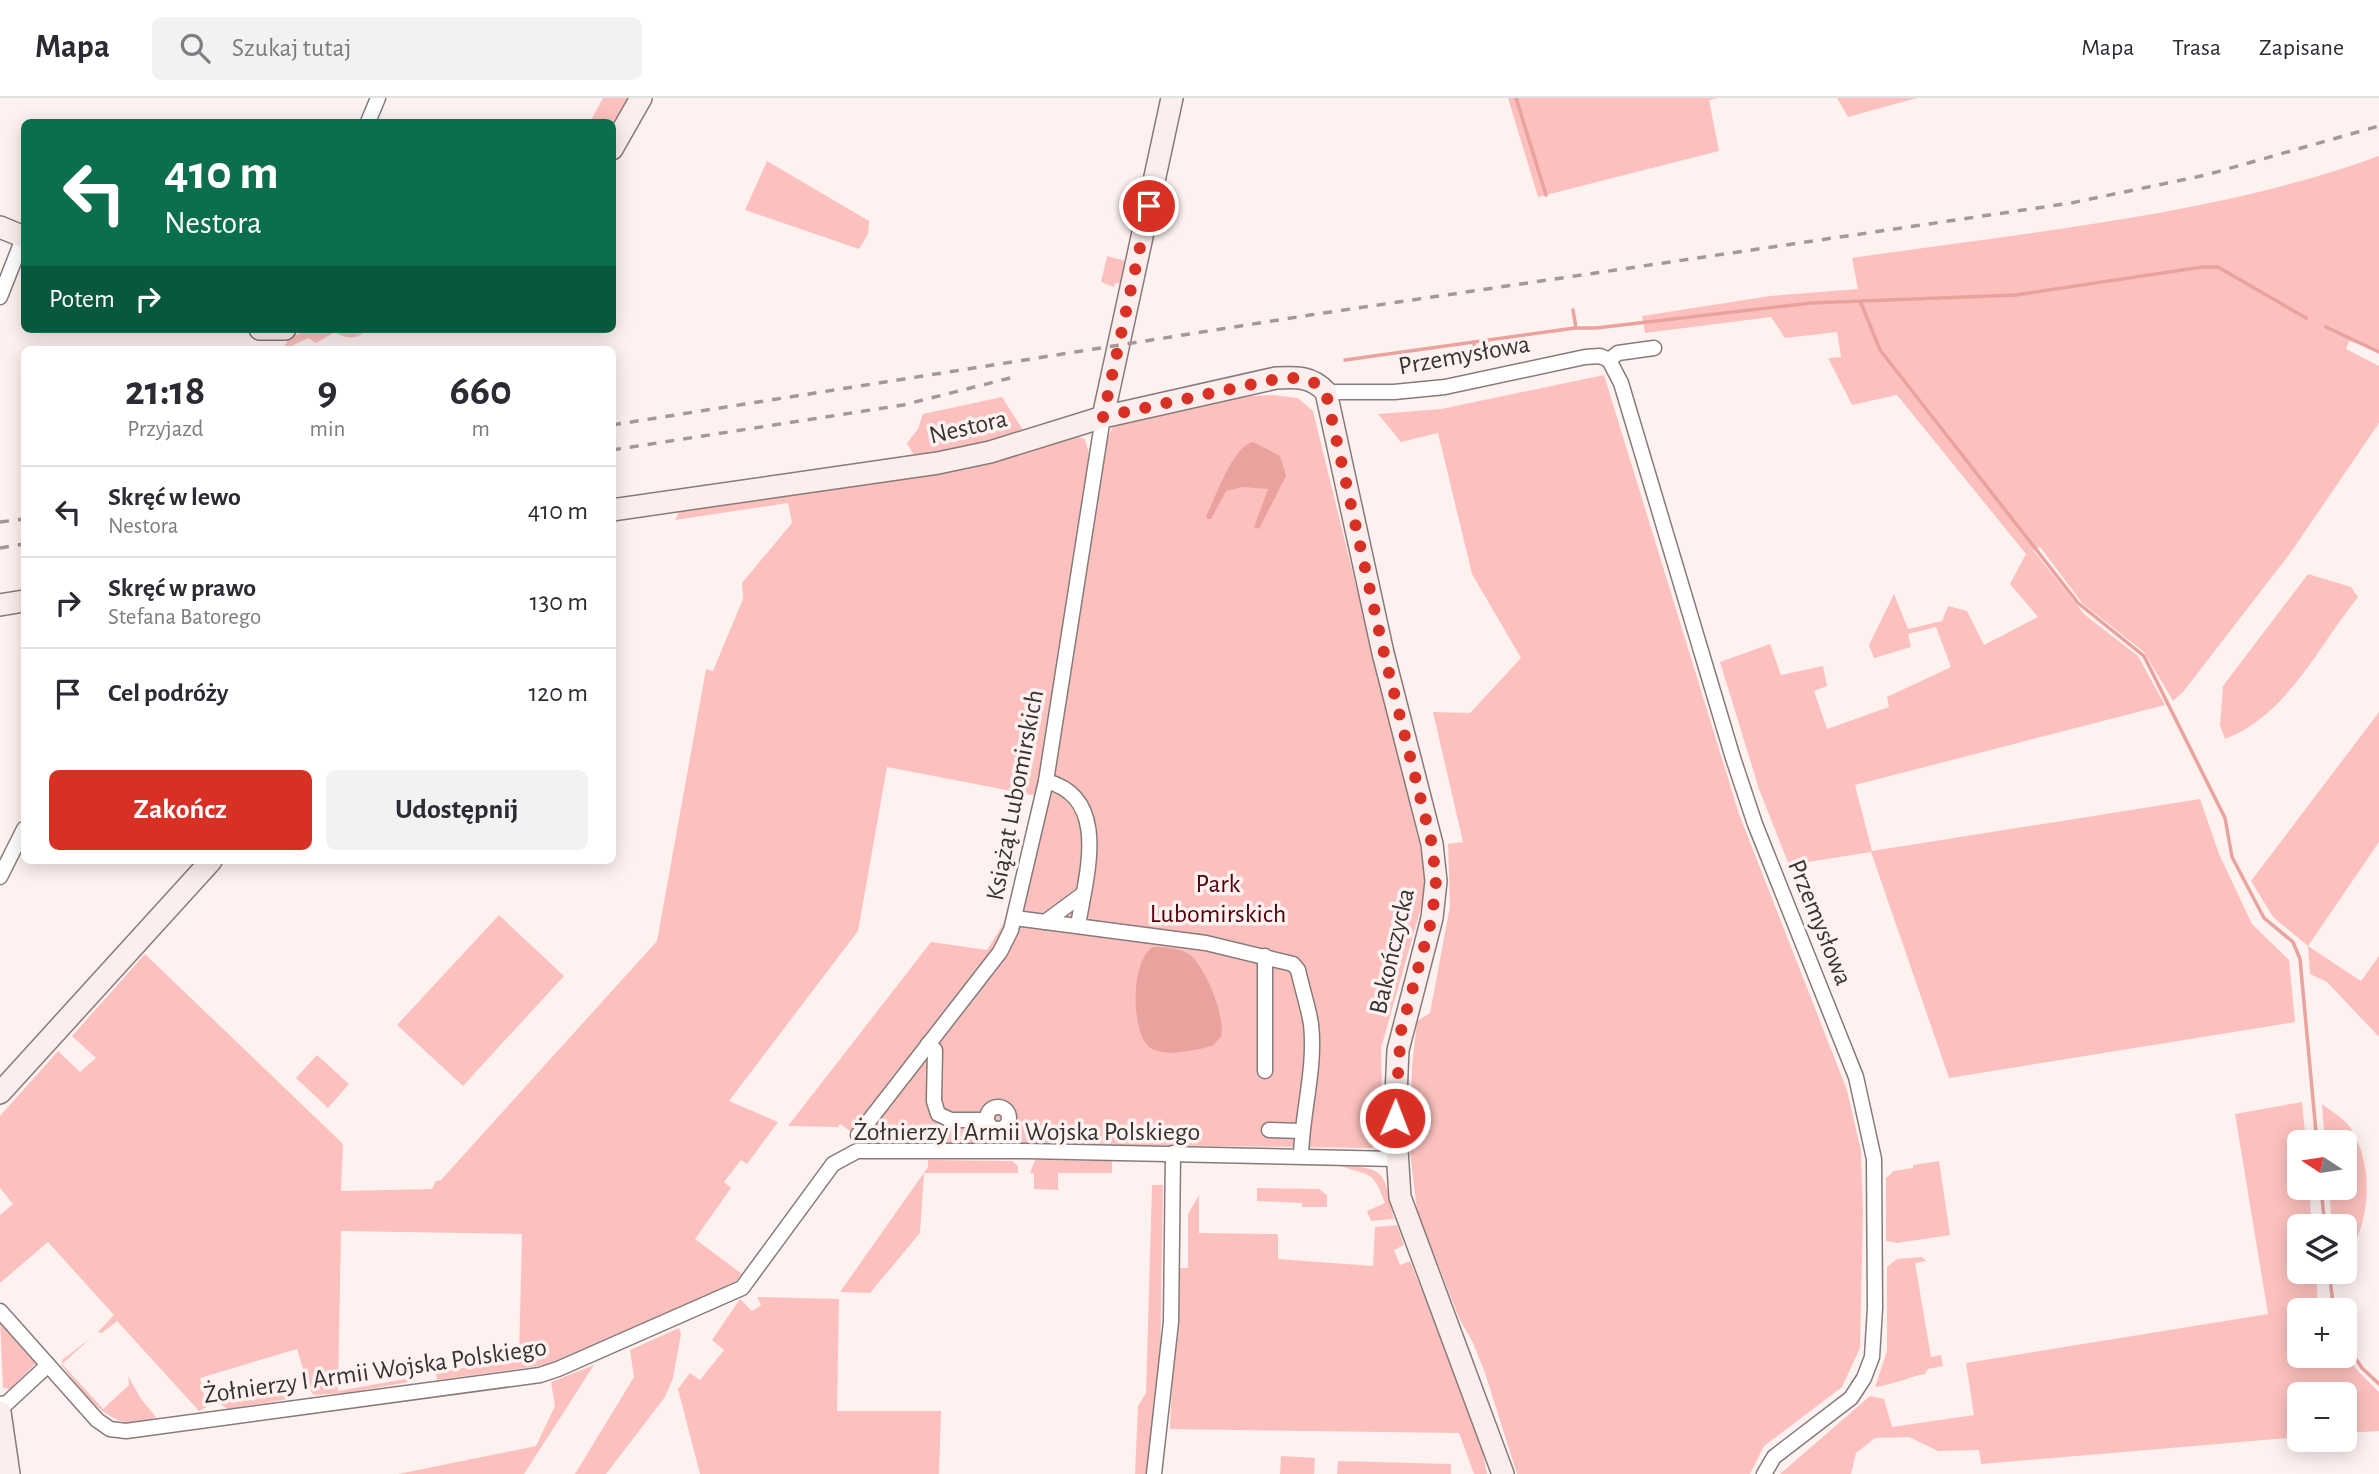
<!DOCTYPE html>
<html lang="pl">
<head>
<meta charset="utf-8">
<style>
  :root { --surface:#fff; --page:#f2f2f3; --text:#2b2b33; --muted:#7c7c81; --line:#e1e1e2; --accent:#d93025 }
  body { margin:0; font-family:"Alegreya Sans",sans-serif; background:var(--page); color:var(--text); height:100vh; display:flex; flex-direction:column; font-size:26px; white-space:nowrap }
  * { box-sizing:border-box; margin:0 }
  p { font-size:23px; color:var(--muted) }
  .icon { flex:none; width:38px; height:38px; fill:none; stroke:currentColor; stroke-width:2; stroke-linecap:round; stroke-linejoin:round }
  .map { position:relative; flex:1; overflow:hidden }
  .sheet { position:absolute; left:21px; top:248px; width:595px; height:518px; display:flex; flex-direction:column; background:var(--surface); border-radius:10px; box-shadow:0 4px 18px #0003 }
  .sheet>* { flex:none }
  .hud { position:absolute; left:21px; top:21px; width:595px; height:214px; border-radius:10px; box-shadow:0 4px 18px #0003; background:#0b6e4f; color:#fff; overflow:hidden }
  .needle { width:46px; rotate:282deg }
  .controls { position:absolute; left:2287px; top:1032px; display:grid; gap:14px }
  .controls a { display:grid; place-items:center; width:70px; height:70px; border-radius:10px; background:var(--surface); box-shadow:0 4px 18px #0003; font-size:35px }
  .pin { position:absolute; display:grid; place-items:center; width:60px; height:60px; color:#fff; margin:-30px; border:4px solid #fff; border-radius:50%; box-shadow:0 2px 7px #0007 }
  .me { position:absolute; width:77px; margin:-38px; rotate:1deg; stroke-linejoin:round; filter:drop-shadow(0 0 5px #0008) }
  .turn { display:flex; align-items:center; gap:24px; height:147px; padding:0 28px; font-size:32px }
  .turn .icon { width:91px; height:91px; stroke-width:2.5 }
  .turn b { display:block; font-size:49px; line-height:60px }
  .then { display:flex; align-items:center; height:66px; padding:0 28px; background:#0003; gap:14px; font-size:26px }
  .eta { display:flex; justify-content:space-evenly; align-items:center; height:119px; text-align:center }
  .eta b { font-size:42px; font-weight:700; line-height:49px }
  .cta { display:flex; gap:14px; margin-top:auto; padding:14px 28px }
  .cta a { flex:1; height:80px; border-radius:10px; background:var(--accent); color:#fff; font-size:28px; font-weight:700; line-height:80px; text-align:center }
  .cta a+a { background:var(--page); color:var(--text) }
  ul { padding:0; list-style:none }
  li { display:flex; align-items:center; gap:21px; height:91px; padding:0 28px; border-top:2px solid var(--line) }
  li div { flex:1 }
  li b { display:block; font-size:26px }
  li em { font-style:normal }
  header { display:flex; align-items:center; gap:42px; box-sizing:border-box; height:98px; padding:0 35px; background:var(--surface); border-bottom:2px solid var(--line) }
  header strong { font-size:33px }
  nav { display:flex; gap:38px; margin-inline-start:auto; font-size:24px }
  .search { width:490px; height:63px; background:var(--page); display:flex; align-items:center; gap:18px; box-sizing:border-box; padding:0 24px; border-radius:10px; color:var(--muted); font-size:26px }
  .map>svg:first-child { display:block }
  .green { fill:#fcc1be }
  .water { fill:#e9a29e }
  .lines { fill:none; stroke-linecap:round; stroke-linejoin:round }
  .stream { stroke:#e9a29e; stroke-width:3.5 }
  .street-casing { stroke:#877b7a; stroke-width:17 }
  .secondary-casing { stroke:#877b7a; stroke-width:24 }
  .street { stroke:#fff; stroke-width:14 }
  .secondary { stroke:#fbeeed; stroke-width:21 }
  .rail { stroke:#a29998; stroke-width:3.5; stroke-dasharray:9 9; stroke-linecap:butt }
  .route { stroke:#d93025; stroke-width:12; stroke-dasharray:0 21.6 }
  .labels { text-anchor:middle; stroke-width:7; stroke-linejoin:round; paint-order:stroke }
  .street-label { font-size:26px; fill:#383332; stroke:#fef2f1 }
  .park-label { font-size:26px; fill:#55000b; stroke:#fef2f1 }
</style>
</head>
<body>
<header>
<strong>Mapa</strong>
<div class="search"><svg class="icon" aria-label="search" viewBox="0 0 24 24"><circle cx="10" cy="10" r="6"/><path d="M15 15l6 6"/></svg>Szukaj tutaj</div>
<nav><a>Mapa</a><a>Trasa</a><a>Zapisane</a></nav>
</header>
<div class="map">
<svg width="2379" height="1376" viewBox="0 0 2379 1376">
  <rect width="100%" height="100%" fill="#fef2f1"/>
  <g class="green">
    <path d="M603 0H630L613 31 612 24H590Z"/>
    <path d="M1508 0H1717L1709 2 1719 53 1538 99Z"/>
    <path d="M1837 0H1917L1848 19Z"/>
    <path d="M2379 58V252L2349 243 2346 251 2379 268V325L2291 454 2183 594 2173 603 2144 554 2083 506 2040 449 2033 452 2085 517 2138 558 2165 607 1855 687 1872 753 2200 701 2219 756 2252 826 2289 862 2295 924 1949 980 1871 754 1789 767 1759 691 1720 564 1770 546 1781 577 1823 568 1827 588 1814 593 1827 631 1889 609 1887 599 1951 569 1936 529 1908 536 1911 549 1874 560 1869 547 1894 496 1908 531 1942 523 1948 508 1967 513 1984 547 2038 519 2010 486 2026 456 1897 297 1852 307 1828 260 1841 259 1837 234 1785 240 1771 219 1645 235 1642 218 1770 198 1858 191 1852 160C2025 134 2215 118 2379 58Z"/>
    <path d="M767 63 869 123 868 136 859 151 745 112Z"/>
    <path d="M1107 158 1125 163 1120 185H1115L1114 189 1101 184Z"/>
    <path d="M309 231H366C360 242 344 241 335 234L316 245 308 240 283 252 288 241Z"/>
    <path d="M1604 277 1739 716 1847 992 1861 1053 1863 1115 1860 1250 1842 1289 1764 1348 1750 1376H1517L1485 1275 1473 1245 1459 1220 1417 1113 1410 1053 1412 968 1417 923 1430 915 1450 808 1448 746 1463 744 1433 614 1470 615 1521 560 1472 476 1438 335 1401 344 1378 316 1441 311Z"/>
    <path d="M1272 297 1298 300 1313 313 1425 769 1424 799 1381 950 1383 1043 1372 1050 866 1044 840 1026 838 1029 788 1028 931 844 987 852 1007 820 1037 698 887 669 858 833 729 1003 778 1024 747 1066 741 1062 724 1084 731 1090 695 1141 742 1176 733 1186 546 1267 437 1282 436 1275 519 1259 522 1136 341 1133 338 1293 416 1279 415 1283 346 1295 314 1297 309 1291 297 1251 200 1280 207 1309 199 1313 117 1223 102 1235 98 1234 114 1217 48 1144 0 1185V1117L13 1106 0 1090V1018L58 953 80 974 96 960 72 938 145 856 343 1046 341 1093 432 1091 436 1083 441 1082 657 843 706 571 713 573 743 501 742 485 792 425 788 405 675 422 680 412 859 387 990 363 1075 338 1085 341 1092 367 1114 327 1249 298Z"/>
    <path d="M1002 299 1023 332 964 349 914 357 907 345 918 331 923 316Z"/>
    <path d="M2308 476 2351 489 2358 499C2319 547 2288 617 2225 641L2220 627 2223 588Z"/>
    <path d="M2379 614V744L2308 848 2361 883 2379 858V939L2327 884 2310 876 2308 848 2273 819 2251 783Z"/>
    <path d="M499 817 564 878 463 988 397 927Z"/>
    <path d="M317 957 349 986 328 1010 296 980Z"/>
    <path d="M2302 1004 2306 1045H2300V1090H2309L2312 1129H2300V1174H2316L2318 1208 2327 1207 2329 1213H2300V1258H2345V1252L2356 1271 2379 1294V1333L2345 1335V1297H2300L2299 1339 1981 1366 1979 1352 1938 1353 1909 1339 1875 1340 1856 1355 1851 1376H1780L1870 1298 1884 1301 1892 1329 1974 1317 1966 1265 2268 1216 2235 1016Z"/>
    <path d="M2322 1006C2331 1013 2345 1021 2351 1031 2374 1068 2371 1122 2348 1157L2345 1156V1129H2332L2329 1090H2345V1045H2325Z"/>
    <path d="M928 1062 1012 1063 1018 1068V1075H924L920 1135 870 1195 840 1194 928 1069Z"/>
    <path d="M1035 1062 1112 1063V1075H1058V1092L1034 1091V1076L1030 1075Z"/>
    <path d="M1939 1063 1950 1137 1897 1145 1886 1143V1080L1894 1073 1913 1070V1067Z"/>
    <path d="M1341 1068C1390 1068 1384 1080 1394 1121L1371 1123 1367 1113 1385 1105C1372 1070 1370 1079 1341 1068Z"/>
    <path d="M1152 1087H1163L1160 1274 1148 1376H1135L1138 1308 1146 1295Z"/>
    <path d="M1257 1090 1319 1091 1327 1097V1109H1302V1105L1257 1103Z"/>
    <path d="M1199 1097V1135L1278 1136V1161L1373 1168 1375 1129 1397 1127 1404 1147 1394 1152 1400 1167 1410 1163 1479 1335 1487 1376H1474L1459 1335 1170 1331 1177 1170H1188V1116Z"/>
    <path d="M1922 1159 1926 1163 1915 1165 1931 1259 1941 1257 1943 1268 1928 1271 1925 1276C1908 1279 1893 1287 1875 1289L1887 1253V1169L1897 1161Z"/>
    <path d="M757 1199 839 1201 837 1313H941L939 1376H700L678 1291 690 1275 700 1282 724 1252 712 1242 740 1201 752 1213 761 1207Z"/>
    <path d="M0 1222 36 1265 10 1291 3 1290Z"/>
    <path d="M679 1230 681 1236 673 1280 665 1299 606 1376H575L634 1279 630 1252Z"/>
    <path d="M92 1239 62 1266 103 1311 129 1287 128 1278 141 1301 156 1319C114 1342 85 1295 62 1268V1262Z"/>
    <path d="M594 1267 524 1376H398L536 1348 555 1308 551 1284Z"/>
    <path d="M280 1282 290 1283 296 1290 294 1300 228 1311 219 1305 222 1294 227 1293 230 1302 244 1297 241 1289 259 1283 247 1299 253 1303 258 1296 264 1300Z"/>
    <path d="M1281 1358 1315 1360 1314 1376H1280Z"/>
    <path d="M1338 1363 1451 1366V1376H1337Z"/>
  </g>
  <g class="water">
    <path d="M1253 344 1280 358 1286 378 1259 431 1254 429 1268 391 1243 389 1226 393 1211 421H1208L1206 418C1216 399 1232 349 1253 344Z"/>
    <path d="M1153 849C1164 849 1182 850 1190 857 1206 870 1226 919 1221 939L1212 948C1196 952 1168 959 1152 951 1130 939 1130 862 1153 849Z"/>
  </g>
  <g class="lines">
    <g class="stream">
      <path d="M1516 0 1546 97"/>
      <path d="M1861 205 1880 252 2078 505 2144 558 2225 720 2232 759 2264 820 2293 844 2300 861 2317 1045"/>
      <path d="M1573 212 1576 230H1596L1811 205 2016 197 2202 169H2218L2306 220"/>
      <path d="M2326 229 2379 254"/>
      <path d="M1474 245 1476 260"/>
      <path d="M1345 262 1575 230"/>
      <path d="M2321 1090 2325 1129"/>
      <path d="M2329 1174 2334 1213"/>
      <path d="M2345 1245 2362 1270 2379 1286"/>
    </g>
    <defs>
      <g id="street">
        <path d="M368 24 378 0"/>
        <path d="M0 199 24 138"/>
        <path d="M1609 262 1621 285 1733 660 1755 726 1856 979 1874 1061 1875 1210 1872 1259 1864 1280 1851 1300 1774 1359 1764 1376"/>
        <path d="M1326 294H1394L1445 289 1585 259 1600 258 1609 262 1618 255 1654 250"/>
        <path d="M1046 683C1112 700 1085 780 1078 828"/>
        <path d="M0 779 24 731"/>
        <path d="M1015 820 1206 845 1293 866 1298 872C1302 890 1308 908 1311 926 1316 970 1302 1014 1301 1058"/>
        <path d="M1045 824 1083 796"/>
        <path d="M928 946 935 952 934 1003 938 1016 951 1022H987"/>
        <path d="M1265 973V858"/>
        <circle cx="998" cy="1020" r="11"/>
        <path d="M1269 1032 1301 1033"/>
        <path d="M858 1037 1000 854 1011 832 1046 683 1103 319"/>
        <path d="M0 1213 97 1322 110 1331 126 1333 540 1277 558 1271 742 1190 833 1066 857 1053H1026L1396 1061"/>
        <path d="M0 1306 7 1305 48 1267"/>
        <path d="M1154 1376 1171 1224 1173 1055"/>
      </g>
      <g id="secondary">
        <path d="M612 51 641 0"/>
        <path d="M0 129 24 139"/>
        <path d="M260 231H285"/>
        <path d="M1103 319 1172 0"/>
        <path d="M612 412 938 365 990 354 1103 319 1276 280C1296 279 1312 278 1326 294L1383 555 1432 746 1436 783 1432 820 1398 952 1395 1020 1400 1099 1503 1376"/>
        <path d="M0 507 24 503"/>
        <path d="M0 995 211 763"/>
        <path d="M0 1314 9 1376"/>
      </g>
    </defs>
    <use href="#street" class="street-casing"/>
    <use href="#secondary" class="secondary-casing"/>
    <use href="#street" class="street"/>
    <use href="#secondary" class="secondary"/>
    <g class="rail">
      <path d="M612 327 1310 217 2071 105 2206 77 2379 28"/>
      <path d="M612 352 903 307 1018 278"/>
      <path d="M0 424 24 421"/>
      <path d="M0 450 24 446"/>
    </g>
  </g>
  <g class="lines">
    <path class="route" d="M1149 108 1103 319 1276 281C1296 279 1312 278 1326 295L1384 555 1432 746 1436 783 1432 820 1401 933 1395 1020"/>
  </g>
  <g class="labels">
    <g class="street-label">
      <text transform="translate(1464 256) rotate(-10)" y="9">Przemysłowa</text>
      <text transform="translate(968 328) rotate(-13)" y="9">Nestora</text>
      <text transform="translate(1014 697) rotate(-79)" y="9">Książąt Lubomirskich</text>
      <text transform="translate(1821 824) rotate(68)" y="9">Przemysłowa</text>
      <text transform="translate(1391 853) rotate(-77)" y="9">Bakończycka</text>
      <text x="1027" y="1042">Żołnierzy I Armii Wojska Polskiego</text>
      <text transform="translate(375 1272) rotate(-8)" y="9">Żołnierzy I Armii Wojska Polskiego</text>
    </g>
    <g class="park-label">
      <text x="1218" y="794">Park<tspan x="1218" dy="30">Lubomirskich</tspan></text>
    </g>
  </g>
</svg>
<div class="controls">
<a><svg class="needle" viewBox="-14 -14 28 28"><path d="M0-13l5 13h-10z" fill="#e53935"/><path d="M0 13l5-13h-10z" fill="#7c7c81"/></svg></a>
<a><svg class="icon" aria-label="layers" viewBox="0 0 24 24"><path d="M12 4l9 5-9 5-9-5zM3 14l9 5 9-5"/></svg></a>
<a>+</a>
<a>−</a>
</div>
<div class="pin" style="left:1149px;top:108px;background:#d93025"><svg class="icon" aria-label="arrive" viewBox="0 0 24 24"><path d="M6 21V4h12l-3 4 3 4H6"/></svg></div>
<svg class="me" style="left:1395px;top:1020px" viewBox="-20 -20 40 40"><circle r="17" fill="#d93025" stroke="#fff" stroke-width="3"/><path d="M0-11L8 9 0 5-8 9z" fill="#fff"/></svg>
<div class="hud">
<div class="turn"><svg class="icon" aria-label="left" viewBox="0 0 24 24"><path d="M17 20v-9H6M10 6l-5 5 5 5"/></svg><div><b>410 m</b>Nestora</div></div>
<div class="then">Potem<svg class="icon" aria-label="right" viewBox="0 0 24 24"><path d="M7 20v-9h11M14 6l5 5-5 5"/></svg></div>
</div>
<section class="sheet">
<div class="eta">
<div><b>21:18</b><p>Przyjazd</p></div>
<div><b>9</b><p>min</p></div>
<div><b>660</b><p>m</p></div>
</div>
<ul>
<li><svg class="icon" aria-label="left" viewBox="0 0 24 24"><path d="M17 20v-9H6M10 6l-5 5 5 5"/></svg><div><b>Skręć w lewo</b><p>Nestora</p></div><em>410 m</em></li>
<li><svg class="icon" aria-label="right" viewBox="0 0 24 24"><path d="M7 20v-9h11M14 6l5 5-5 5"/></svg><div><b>Skręć w prawo</b><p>Stefana Batorego</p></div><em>130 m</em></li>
<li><svg class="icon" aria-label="arrive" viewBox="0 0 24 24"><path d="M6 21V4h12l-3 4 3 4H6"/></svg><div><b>Cel podróży</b></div><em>120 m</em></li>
</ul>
<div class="cta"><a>Zakończ</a><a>Udostępnij</a></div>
</section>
</div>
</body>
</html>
